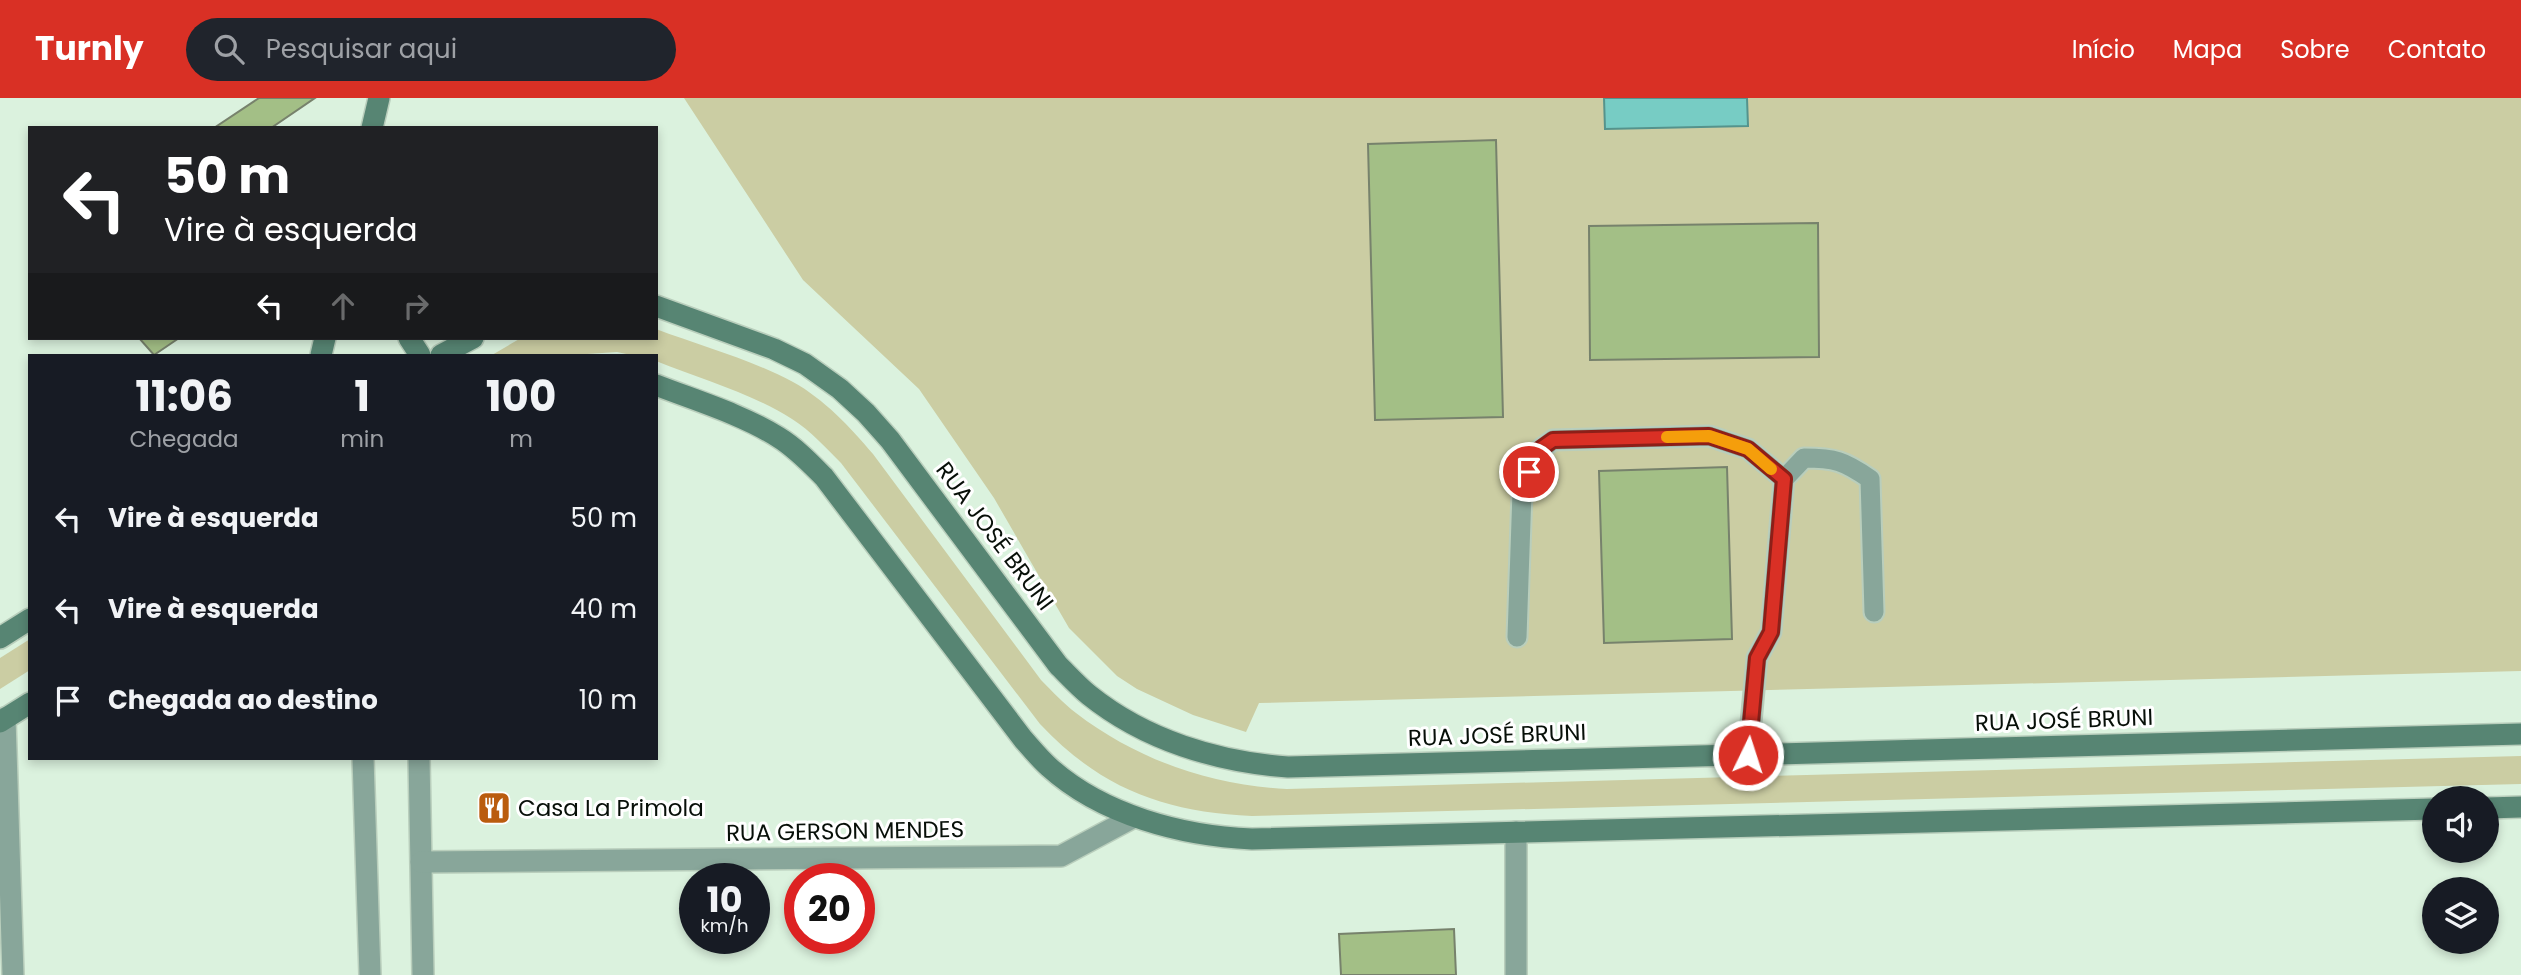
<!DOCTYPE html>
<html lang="pt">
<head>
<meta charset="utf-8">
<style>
  :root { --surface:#171b24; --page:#20242c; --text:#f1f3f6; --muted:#9ea1a6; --accent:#d93025 }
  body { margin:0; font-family:Poppins,sans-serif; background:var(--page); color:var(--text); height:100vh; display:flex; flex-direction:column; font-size:26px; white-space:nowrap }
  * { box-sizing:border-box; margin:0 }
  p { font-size:23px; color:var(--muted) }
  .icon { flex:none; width:38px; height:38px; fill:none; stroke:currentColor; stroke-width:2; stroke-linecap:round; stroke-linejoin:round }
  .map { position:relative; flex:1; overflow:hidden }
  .panel { position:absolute; left:28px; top:256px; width:630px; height:406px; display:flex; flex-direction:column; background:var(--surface); border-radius:0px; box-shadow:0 4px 10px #0003 }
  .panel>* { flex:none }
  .hud { position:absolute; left:28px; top:28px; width:630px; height:214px; border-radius:0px; box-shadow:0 4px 10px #0003; background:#202124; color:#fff; overflow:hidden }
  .controls { position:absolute; left:2422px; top:688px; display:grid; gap:14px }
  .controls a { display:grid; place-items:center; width:77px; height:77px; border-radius:50%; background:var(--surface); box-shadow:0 4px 10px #0003; font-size:35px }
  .speed { position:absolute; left:679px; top:765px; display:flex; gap:14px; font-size:35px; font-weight:700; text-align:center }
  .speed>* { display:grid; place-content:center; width:91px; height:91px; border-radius:50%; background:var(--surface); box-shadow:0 4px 10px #0003; line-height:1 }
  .speed small { font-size:18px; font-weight:400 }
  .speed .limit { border:10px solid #d22; background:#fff; color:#111 }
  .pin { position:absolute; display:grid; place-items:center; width:60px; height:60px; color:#fff; margin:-30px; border:4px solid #fff; border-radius:50%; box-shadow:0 2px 7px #0007 }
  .me { position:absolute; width:77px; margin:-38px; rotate:4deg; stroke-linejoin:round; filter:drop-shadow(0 0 5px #0008) }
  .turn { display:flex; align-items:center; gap:24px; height:147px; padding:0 21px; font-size:32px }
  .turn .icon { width:91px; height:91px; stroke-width:2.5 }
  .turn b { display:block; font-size:49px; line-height:60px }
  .lanes { display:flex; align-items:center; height:66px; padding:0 21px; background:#0003; justify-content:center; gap:35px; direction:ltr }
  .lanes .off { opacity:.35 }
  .eta { display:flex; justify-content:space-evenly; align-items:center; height:119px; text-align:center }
  .eta b { font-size:42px; font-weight:700; line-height:49px }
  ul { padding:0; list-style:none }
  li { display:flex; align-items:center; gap:21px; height:91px; padding:0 21px }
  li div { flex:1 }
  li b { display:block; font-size:26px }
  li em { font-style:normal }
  header { display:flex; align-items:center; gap:42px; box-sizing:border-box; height:98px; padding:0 35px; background:var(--accent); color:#fff }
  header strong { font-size:33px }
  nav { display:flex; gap:38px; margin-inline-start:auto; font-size:24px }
  .search { width:490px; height:63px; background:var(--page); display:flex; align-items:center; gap:18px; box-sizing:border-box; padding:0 24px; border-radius:38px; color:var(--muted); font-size:26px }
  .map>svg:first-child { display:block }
  .green { fill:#cbcda3 }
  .water { fill:#77ccc4; stroke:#55938c; stroke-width:2 }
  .building { fill:#a3bf86; stroke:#77826c; stroke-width:2 }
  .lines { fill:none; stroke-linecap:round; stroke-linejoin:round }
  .lane-casing { stroke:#b9cebc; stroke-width:23 }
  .street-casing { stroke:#b9cebc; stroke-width:24 }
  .secondary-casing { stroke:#b9cebc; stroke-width:24 }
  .lane { stroke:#88a69a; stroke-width:19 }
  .street { stroke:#88a69a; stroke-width:21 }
  .secondary { stroke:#578573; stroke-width:21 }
  .route-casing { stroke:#8d1f18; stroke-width:18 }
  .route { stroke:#d93025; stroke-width:12 }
  .slow { stroke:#f59e0b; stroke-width:12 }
  .labels { text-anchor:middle; stroke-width:6; stroke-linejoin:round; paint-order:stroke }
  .street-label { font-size:23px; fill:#070f08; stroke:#fff }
  .poi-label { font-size:23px; fill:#070f08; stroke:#fff; text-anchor:start }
</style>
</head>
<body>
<header>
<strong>Turnly</strong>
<div class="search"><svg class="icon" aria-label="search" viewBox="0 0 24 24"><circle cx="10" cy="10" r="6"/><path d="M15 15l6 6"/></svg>Pesquisar aqui</div>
<nav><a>Início</a><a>Mapa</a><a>Sobre</a><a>Contato</a></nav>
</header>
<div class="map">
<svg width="2521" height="877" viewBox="0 0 2521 877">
  <rect width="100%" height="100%" fill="#dbf2de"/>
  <g class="green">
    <path d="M684 0H2521V573L1259 605 1246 634 1193 617 1137 591 1117 578 1069 530 994 400 919 291 803 182Z"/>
    <path d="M656 231C701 248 750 261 793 284 824 301 850 329 873 356L1041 582C1052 593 1064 606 1076 615 1137 662 1211 687 1287 691L2521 658V686L1252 718C1165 714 1101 691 1040 626L841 365C826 350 811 333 792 321 751 295 701 281 656 263V257H631L617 254 572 257H492L521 240H656Z"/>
    <path d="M30 541V572L0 591V560Z"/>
  </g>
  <path class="water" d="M1604 0H1747L1748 28 1605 31Z"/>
  <g class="building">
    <path d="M259 0H315L271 30H214Z"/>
    <path d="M1496 42 1503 319 1375 322 1368 46Z"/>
    <path d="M1818 125 1819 259 1590 262 1589 128Z"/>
    <path d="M139 240H179L154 257Z"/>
    <path d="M1727 369 1732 541 1604 545 1599 373Z"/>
    <path d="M1454 831 1456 877H1341L1339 836Z"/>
  </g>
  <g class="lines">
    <defs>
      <g id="lane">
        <path d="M1517 539 1522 394 1537 354 1553 342 1709 338 1748 351 1784 381"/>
        <path d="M1748 657 1757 560 1771 534 1784 381 1804 360C1835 360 1844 363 1870 381L1874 514"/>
      </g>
      <g id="street">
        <path d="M5 620 13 877"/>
        <path d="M363 660 370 877"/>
        <path d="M419 660 423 877"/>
        <path d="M1516 734V877"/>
        <path d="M421 764 1061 758 1134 719"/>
      </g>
      <g id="secondary">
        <path d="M372 30 379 0"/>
        <path d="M656 208 774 251 805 266 840 291 866 315 890 342 1058 567C1068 577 1078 588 1089 597 1145 642 1217 664 1288 669L2521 636"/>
        <path d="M409 240 420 257"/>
        <path d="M321 257 325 240"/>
        <path d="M441 257 473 240"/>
        <path d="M656 287C697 303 741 316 778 339 796 350 810 365 824 379L1023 641C1031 650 1039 660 1049 669 1102 717 1182 738 1252 741L2434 711"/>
        <path d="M0 540 30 521"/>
        <path d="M0 624 30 605"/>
        <path d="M2487 710 2521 709"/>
      </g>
    </defs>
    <use href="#lane" class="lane-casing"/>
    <use href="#street" class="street-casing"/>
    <use href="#secondary" class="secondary-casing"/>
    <use href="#lane" class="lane"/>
    <use href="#street" class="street"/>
    <use href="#secondary" class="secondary"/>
  </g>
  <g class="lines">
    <defs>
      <path id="route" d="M1529 374 1536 354 1553 342 1709 338 1748 351 1784 381 1771 534 1757 560 1748 657"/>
    </defs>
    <use href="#route" class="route-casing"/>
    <use href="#route" class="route"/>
    <path class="slow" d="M1667 339 1709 338 1748 351 1771 371"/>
  </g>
  <defs>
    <symbol id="restaurant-square" viewBox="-11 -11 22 22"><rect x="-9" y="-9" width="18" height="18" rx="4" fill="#ba5c0e" stroke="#fff"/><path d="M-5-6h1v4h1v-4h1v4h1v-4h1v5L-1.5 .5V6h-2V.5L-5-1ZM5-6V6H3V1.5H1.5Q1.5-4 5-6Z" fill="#fff"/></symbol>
  </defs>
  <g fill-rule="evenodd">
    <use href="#restaurant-square" x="475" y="691" width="38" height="38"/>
  </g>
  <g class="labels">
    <g class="street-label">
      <text transform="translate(995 438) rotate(53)" y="8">RUA JOSÉ BRUNI</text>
      <text transform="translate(2064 622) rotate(-2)" y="8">RUA JOSÉ BRUNI</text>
      <text transform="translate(1497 637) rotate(-2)" y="8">RUA JOSÉ BRUNI</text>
      <text transform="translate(845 733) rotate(-1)" y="8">RUA GERSON MENDES</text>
    </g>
    <g class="poi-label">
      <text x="518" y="718">Casa La Primola</text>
    </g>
  </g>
</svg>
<div class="controls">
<a><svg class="icon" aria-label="sound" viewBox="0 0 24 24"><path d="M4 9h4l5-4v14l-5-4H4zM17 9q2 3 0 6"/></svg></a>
<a><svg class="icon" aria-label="layers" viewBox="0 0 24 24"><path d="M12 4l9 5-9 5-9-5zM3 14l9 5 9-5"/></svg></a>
</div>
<div class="speed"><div>10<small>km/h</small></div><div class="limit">20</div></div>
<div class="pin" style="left:1529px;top:374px;background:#d93025"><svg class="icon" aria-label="arrive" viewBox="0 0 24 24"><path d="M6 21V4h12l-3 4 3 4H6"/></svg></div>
<svg class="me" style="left:1748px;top:657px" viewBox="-20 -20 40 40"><circle r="17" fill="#d93025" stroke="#fff" stroke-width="3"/><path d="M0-11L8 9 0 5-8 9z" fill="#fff"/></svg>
<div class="hud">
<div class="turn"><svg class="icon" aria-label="left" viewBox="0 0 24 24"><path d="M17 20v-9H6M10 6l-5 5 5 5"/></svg><div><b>50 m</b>Vire à esquerda</div></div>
<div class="lanes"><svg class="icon" aria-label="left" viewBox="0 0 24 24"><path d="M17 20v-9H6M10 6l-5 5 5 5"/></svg><svg class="icon off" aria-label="ahead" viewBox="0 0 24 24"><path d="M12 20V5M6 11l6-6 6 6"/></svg><svg class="icon off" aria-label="right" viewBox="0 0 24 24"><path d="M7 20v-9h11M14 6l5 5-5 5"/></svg></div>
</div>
<section class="panel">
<div class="eta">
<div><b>11:06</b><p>Chegada</p></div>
<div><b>1</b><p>min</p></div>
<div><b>100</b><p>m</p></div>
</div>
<ul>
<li><svg class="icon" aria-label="left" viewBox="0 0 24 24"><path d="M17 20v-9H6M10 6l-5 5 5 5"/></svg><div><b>Vire à esquerda</b></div><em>50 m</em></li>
<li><svg class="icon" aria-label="left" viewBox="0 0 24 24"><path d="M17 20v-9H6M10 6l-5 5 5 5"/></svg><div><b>Vire à esquerda</b></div><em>40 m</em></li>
<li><svg class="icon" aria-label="arrive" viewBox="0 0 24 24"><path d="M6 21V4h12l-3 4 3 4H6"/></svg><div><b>Chegada ao destino</b></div><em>10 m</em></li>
</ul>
</section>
</div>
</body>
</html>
